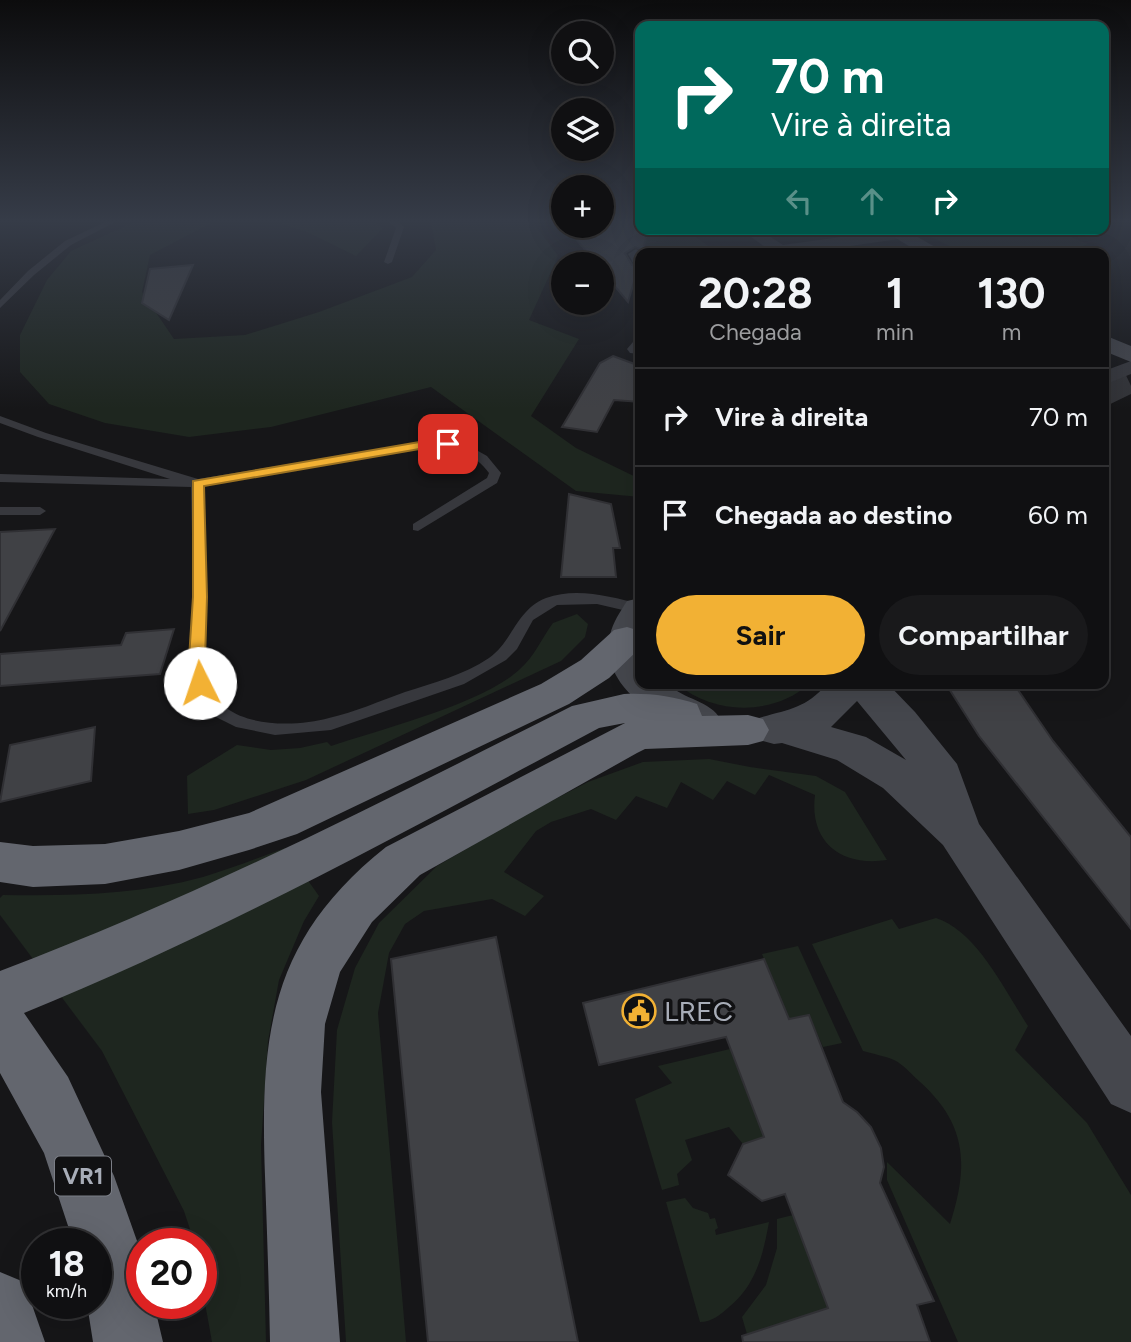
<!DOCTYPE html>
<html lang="pt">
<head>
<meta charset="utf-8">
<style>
  :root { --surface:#101012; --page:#19191b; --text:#f1f3f6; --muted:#9c9d9f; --line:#303032; --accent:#f2b134 }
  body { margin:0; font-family:Figtree,sans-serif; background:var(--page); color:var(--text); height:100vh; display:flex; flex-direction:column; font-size:26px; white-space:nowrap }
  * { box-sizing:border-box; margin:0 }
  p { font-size:23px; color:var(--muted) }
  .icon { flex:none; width:38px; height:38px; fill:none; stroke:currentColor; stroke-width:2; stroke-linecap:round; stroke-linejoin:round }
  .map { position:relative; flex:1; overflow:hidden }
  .panel { position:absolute; left:635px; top:248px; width:474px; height:441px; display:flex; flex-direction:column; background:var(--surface); border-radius:14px; box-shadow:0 7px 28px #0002,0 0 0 2px var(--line) }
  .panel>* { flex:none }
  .top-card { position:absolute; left:635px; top:21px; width:474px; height:214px; border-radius:14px; box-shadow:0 7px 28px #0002,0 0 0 2px var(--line); background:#00695c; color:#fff; overflow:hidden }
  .buttons { position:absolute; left:551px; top:21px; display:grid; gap:14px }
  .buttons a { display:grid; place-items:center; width:63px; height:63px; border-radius:50%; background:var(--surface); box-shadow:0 7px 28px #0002,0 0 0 2px var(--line); font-size:35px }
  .speed { position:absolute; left:21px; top:1228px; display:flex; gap:14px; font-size:35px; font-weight:700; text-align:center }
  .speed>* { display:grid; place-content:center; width:91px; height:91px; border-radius:50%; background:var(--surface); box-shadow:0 7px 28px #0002,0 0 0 2px var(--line); line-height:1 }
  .speed small { font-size:18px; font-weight:400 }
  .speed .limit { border:10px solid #d22; background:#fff; color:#111 }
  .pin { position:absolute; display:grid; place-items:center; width:60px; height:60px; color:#fff; margin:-30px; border-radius:14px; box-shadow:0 4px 10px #0006 }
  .me { position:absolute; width:77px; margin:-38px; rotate:356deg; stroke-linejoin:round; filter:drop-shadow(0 0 5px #0008) }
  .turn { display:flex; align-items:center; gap:24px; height:147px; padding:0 21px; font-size:32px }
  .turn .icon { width:91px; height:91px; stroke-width:2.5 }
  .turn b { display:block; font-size:49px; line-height:60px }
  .lanes { display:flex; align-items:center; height:66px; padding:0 21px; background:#0003; justify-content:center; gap:35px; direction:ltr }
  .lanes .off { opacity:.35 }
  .eta { display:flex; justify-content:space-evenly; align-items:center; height:119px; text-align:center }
  .eta b { font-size:42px; font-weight:700; line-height:49px }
  .primary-button { display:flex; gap:14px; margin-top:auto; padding:14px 21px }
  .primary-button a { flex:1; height:80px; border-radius:42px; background:var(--accent); color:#111; font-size:28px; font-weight:700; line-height:80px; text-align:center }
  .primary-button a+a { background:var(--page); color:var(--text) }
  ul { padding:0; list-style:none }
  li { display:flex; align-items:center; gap:21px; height:98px; padding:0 21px; border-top:2px solid var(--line) }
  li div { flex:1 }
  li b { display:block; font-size:26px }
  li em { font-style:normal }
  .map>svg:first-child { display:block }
  .green { fill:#1e261f }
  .building { fill:#404145; stroke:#303034; stroke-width:2 }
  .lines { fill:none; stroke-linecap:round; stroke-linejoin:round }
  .secondary-tunnel { stroke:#333438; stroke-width:27; stroke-dasharray:27 13; stroke-linecap:butt }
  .lane { fill:#37383d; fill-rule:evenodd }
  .street { fill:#37383d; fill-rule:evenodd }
  .secondary { fill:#45474d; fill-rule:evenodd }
  .highway { fill:#63666e; fill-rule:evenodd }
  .route { fill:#f2b134; stroke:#9d7322; stroke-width:2 }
  .labels { text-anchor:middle; stroke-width:7; stroke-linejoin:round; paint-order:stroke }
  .shield { fill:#111113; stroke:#7b7e86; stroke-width:2 }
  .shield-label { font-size:23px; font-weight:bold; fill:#a8adb8 }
  .near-poi-label { font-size:28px; fill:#a8adb8; stroke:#111113; text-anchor:start }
</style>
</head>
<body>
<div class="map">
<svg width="1131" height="1342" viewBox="0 0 1131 1342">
  <rect width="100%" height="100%" fill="#161618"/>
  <g class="green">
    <path d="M136 221H223L211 223 150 255 142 292 174 339 245 335 319 312 412 277 436 250 431 221H532L558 256 529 320 579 339 531 416 576 448 640 479V497L576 491 431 387 271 427 189 437 105 423 49 404 20 372V335L47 280 71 251Z"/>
    <path d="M275 221H372L383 228 356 256 309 233Z"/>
    <path d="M926 229H1065L1059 232 1088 244 1055 254H966L919 231Z"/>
    <path d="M689 232 719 254H648L636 239Z"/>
    <path d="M577 614 588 624 585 637 561 661 306 780 214 810 188 814 187 776 237 745 271 750 300 748 327 742 331 746C381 729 482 704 519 670 535 656 541 639 553 623Z"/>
    <path d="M677 684H809C773 716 714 715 677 684Z"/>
    <path d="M709 759 750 767 816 776 845 792 887 860C841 867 809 842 815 795L769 775 755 795 727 781 713 800 681 782 667 808 636 796 616 820 591 809 551 822 536 831 504 872 544 896 525 916 492 899 424 911 405 924 389 953 378 1013 406 1342H346L332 1122 337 1030 355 968 379 923 437 866 526 814 588 782 643 762Z"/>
    <path d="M285 848 319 896 304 921 279 980 268 1041 261 1145 266 1342H212L201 1281V1244H195L184 1211 102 1051 0 915V898L3 895C70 896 137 895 203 877 230 869 258 858 285 848Z"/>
    <path d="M936 918C977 931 1005 991 1028 1026L1015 1050 1087 1123 1131 1195V1342H958L887 1180V1162L950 1224C969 1165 967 1124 919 1081 912 1075 903 1064 894 1060 885 1056 873 1054 863 1051L812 944 892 919 899 929Z"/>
    <path d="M798 946 842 1043 823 1047 809 1015 789 1019 762 954Z"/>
    <path d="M730 1049 764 1137 743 1144 729 1127 685 1140 692 1160 677 1174 679 1185 662 1190 635 1099 672 1083 658 1066Z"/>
    <path d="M685 1198 693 1208 708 1213 710 1219 715 1218 718 1228 715 1230 716 1235 769 1222C763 1255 756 1285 729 1307 720 1315 712 1322 700 1322L666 1202Z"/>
    <path d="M793 1215 828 1308 747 1334 742 1317 766 1285 777 1248V1219Z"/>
  </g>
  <g class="building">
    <path d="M602 221H640V229H648L643 250 635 247 625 253 632 265 638 268 628 302 602 271V264H597L565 226H602Z"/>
    <path d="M193 265 169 320 142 303 150 269Z"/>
    <path d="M613 356 640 366V402L614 400 597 432 562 427 600 363Z"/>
    <path d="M569 494 611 504 620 548H613L616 577H561Z"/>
    <path d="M55 529 0 631V532Z"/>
    <path d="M174 629 160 674 0 686V654L121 645 126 633Z"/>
    <path d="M946 684H1014L1053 741 1131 837V929L979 736Z"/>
    <path d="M95 727 91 781 0 802 10 745Z"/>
    <path d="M496 937 578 1342H428L391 959Z"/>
    <path d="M764 959 789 1019 809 1015 843 1102 857 1112 871 1127 881 1148 884 1167 880 1183 934 1301 917 1305 930 1342H743L742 1336 828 1308 785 1194 762 1201 728 1175 743 1144 764 1137 726 1037 599 1065 583 1003Z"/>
  </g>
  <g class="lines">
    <path class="secondary-tunnel" d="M1104 392 1131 379"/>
    <g class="lane">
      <path d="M107 221H117L71 245 34 275 0 308V300L28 271 65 241Z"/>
      <path d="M388 221H397L404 227 392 262 388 264 384 262 396 228Z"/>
      <path d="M0 416 46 433 198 479 431 441 471 447 487 456 501 473 497 483 418 531 413 530V524L487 478 489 473C475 453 454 448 431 447L203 486C204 523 208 560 207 597 207 625 200 655 208 682 222 729 292 728 329 718 355 712 380 701 405 692 433 683 464 675 489 658 513 641 516 610 546 598 577 587 611 597 640 604V614L597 604 557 605 533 620 517 649 506 660 464 684 331 730 275 735 236 727 214 716 201 704 192 683 189 662 193 583 191 487 0 482V474L170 479 38 437 0 423Z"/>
      <path d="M0 507H40L46 511 40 515H0Z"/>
    </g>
    <g class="street">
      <path d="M740 229H758L783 245 899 229 907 234 899 239 794 254H775Z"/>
      <path d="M636 249 644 254H640V266L634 264 628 254Z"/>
      <path d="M640 340V354L630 353 627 349 633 342Z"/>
      <path d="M1131 361V374L1104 385V371Z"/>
    </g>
    <g class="secondary">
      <path d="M881 229H904L947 254H922Z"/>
      <path d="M1104 335 1131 346V362L1104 351Z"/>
      <path d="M640 598V684H668C684 700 710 700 721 720L715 731 701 735C660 722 599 687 610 635 613 622 620 612 627 601Z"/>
      <path d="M827 684H888L915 712 957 764 979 824 1131 1036V1113L1111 1104 943 845 883 788 837 760 782 743 774 744 759 740 753 729 759 718C789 709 805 709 827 684ZM857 701 906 760 866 737 831 727Z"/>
    </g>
    <g class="highway">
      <path d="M627 627 640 631V648L609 678 569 704 297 834 249 850 179 870 105 884 33 887 0 882V842L33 846 105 844 179 831 249 813 541 684 581 660 614 630Z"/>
      <path d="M624 694C649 693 673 696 697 704L702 716 748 715 763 719 769 730 763 741 748 745 645 749 637 753 420 875 372 922 340 972 325 1024 321 1092 340 1342H270C269 1287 267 1231 265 1176 260 1035 269 940 386 847L625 723 599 728C410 829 223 932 24 1013L68 1077 114 1176 142 1255V1304H154L163 1342H93L87 1304H96V1244H74L44 1153 0 1073V971C197 897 384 801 572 706Z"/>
      <path d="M0 1272 24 1282 45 1342H0Z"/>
    </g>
  </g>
  <linearGradient id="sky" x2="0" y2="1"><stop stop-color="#0c0c0d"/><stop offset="0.54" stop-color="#363c48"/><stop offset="1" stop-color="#363c48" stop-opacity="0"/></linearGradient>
  <rect width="1131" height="409" fill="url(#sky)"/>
  <path class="route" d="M431 440H448L454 444 448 447H431L204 486 207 597 205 659 208 683 205 687H194L189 659 193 597V481Z"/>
  <defs>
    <symbol id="civic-ring" viewBox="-11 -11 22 22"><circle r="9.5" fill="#111113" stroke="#f2b134" stroke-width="1.5"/><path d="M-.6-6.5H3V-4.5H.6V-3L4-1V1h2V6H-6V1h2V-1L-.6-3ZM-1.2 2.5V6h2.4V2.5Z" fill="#f2b134"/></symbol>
  </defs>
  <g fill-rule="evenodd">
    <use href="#civic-ring" x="620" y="992" width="38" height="38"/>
  </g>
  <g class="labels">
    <rect class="shield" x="55" y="1156.5" width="56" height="39" rx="5"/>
    <g class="shield-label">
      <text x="83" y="1184">VR1</text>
    </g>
    <g class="near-poi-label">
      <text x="664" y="1021">LREC</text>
    </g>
  </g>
</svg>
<div class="buttons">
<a><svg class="icon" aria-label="search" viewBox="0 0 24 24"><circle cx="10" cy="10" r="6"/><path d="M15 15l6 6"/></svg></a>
<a><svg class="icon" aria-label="layers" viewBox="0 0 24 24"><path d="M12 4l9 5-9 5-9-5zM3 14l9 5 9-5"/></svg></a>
<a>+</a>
<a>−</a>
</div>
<div class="speed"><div>18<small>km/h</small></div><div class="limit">20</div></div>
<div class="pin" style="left:448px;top:444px;background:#d93025"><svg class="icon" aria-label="arrive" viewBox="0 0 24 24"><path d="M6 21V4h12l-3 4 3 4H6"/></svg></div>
<svg class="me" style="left:200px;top:683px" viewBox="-20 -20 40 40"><circle r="19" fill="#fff"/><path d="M0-13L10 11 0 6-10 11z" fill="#f2b134"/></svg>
<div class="top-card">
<div class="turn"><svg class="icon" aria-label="right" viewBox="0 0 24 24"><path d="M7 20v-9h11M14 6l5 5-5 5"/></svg><div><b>70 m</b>Vire à direita</div></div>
<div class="lanes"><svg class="icon off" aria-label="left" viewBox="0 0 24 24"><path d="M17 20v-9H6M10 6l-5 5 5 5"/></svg><svg class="icon off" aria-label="ahead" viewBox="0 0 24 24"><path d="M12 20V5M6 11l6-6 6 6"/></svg><svg class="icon" aria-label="right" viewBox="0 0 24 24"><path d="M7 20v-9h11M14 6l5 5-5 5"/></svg></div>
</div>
<section class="panel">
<div class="eta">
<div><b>20:28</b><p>Chegada</p></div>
<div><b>1</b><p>min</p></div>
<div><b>130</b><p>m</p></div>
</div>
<ul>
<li><svg class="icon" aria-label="right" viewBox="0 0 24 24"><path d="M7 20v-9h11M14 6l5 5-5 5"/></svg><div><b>Vire à direita</b></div><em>70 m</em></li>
<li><svg class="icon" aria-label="arrive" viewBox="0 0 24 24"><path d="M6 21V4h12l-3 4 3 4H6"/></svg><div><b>Chegada ao destino</b></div><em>60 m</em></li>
</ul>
<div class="primary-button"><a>Sair</a><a>Compartilhar</a></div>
</section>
</div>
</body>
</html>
